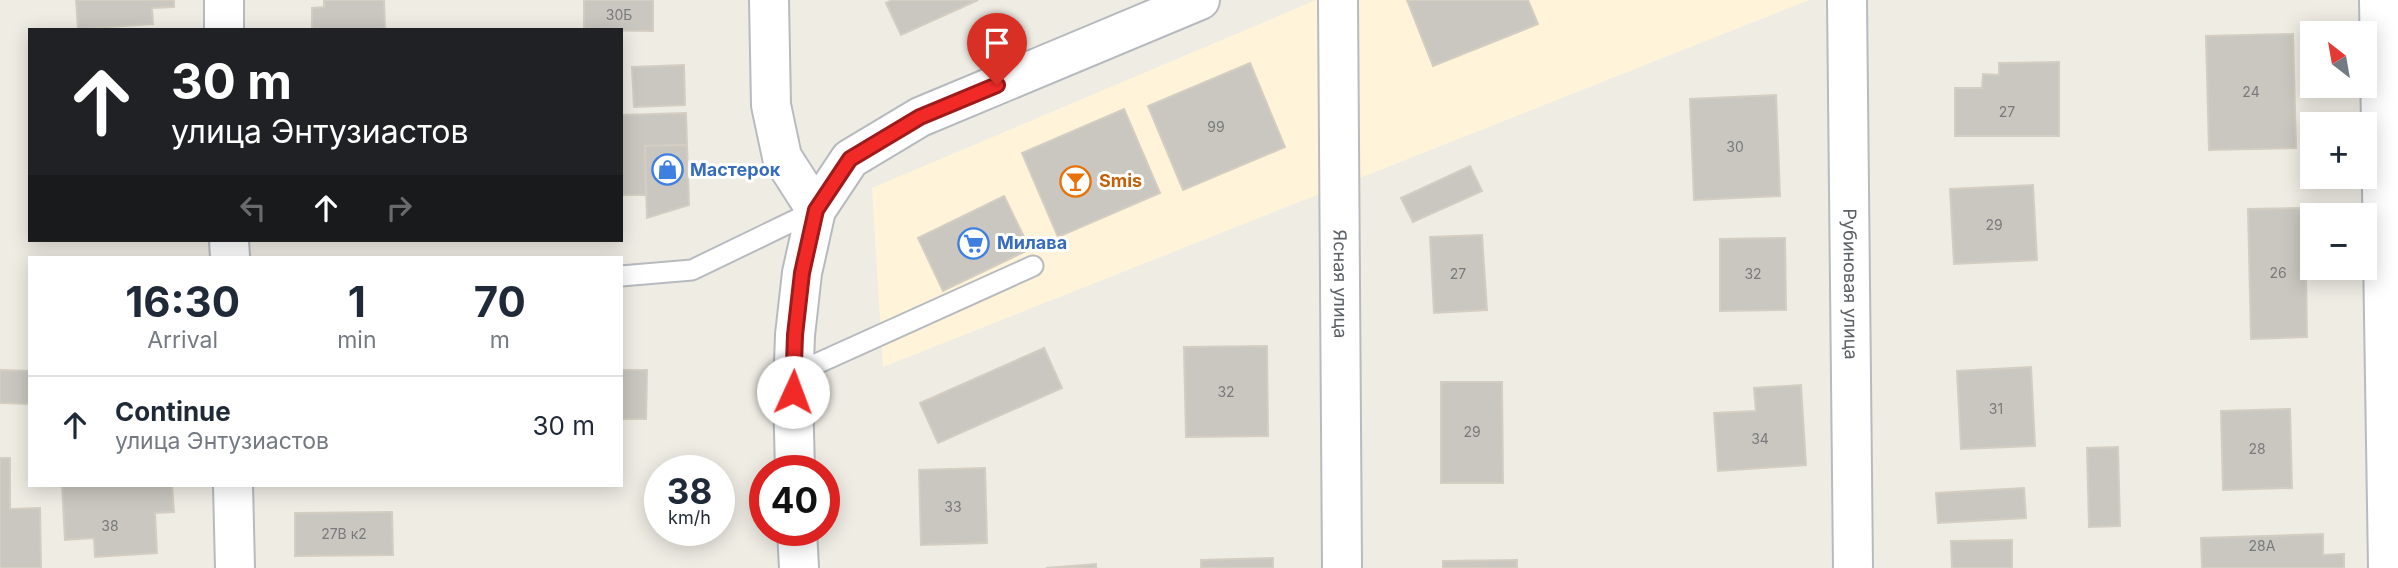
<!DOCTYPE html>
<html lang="en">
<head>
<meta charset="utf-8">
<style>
  :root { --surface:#fff; --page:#f2f2f3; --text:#1f2937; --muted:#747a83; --line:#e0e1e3 }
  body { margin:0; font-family:Inter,sans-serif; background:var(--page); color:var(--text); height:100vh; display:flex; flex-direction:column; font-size:26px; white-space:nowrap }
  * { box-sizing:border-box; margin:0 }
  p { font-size:23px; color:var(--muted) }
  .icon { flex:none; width:38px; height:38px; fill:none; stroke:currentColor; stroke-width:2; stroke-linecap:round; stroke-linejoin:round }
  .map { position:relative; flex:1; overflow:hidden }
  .side { position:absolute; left:28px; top:256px; width:595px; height:231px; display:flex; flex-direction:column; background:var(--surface); border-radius:0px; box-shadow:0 4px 18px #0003 }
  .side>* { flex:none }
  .hud { position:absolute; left:28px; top:28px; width:595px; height:214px; border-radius:0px; box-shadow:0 4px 18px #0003; background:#202124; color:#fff; overflow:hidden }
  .needle { width:46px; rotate:329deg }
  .fabs { position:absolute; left:2300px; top:21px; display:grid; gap:14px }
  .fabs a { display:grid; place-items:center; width:77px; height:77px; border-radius:0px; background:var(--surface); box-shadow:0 4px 18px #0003; font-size:35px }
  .speed { position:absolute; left:644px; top:455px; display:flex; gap:14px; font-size:35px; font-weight:700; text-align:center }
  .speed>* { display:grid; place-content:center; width:91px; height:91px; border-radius:50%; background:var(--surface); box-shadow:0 4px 18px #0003; line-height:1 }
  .speed small { font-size:18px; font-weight:400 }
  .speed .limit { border:10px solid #d22; background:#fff; color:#111 }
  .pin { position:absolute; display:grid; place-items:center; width:60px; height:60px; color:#fff; margin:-72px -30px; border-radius:50% 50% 50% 0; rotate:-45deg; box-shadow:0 0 7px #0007 }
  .pin .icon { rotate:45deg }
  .me { position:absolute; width:77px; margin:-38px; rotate:2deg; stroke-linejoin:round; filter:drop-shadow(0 0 5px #0008) }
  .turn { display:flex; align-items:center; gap:24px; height:147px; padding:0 28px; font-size:32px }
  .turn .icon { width:91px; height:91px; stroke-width:2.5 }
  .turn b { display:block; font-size:49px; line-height:60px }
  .lanes { display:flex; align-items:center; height:66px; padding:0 28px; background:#0003; justify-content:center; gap:35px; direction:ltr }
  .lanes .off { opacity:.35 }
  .eta { display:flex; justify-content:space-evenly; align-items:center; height:119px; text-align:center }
  .eta b { font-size:42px; font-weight:700; line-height:49px }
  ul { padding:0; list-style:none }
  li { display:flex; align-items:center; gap:21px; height:98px; padding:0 28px; border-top:2px solid var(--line) }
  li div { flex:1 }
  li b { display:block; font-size:26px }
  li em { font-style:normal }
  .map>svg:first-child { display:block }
  .commercial { fill:#fff4d9 }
  .building { fill:#cac7c1; stroke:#d4cdc2; stroke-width:2 }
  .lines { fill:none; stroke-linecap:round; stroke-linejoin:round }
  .lane-casing { stroke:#b7babf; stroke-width:23 }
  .street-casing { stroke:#b7babf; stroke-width:42 }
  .secondary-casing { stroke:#b6babf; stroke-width:42 }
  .lane { stroke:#fff; stroke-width:19 }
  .street { stroke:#fff; stroke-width:38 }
  .secondary { stroke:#fff; stroke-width:38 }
  .route-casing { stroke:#9d1b1a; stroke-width:18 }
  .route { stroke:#f12a28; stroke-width:12 }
  .labels { text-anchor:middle; stroke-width:6; stroke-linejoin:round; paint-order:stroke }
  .number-label { font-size:14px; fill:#787a7c }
  .shop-label { font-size:18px; font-weight:bold; fill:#366cbe; stroke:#fff; text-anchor:start }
  .food-label { font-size:18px; font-weight:bold; fill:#c56008; stroke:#fff; text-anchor:start }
  .street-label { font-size:18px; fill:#5c6165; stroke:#fff }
</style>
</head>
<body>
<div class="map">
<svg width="2398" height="568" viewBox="0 0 2398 568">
  <rect width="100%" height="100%" fill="#efece4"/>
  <path class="commercial" d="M1316 0H1809L883 367 872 188Z"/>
  <g class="building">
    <path d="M76 0H174V7L152 8 153 24 78 29Z"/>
    <path d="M324 0H384L385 30H312V8L324 7Z"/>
    <path d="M584 0H653V31L584 30Z"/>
    <path d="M892 0H978L901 35 886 3Z"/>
    <path d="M1407 0H1528L1538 24 1433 66Z"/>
    <path d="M2293 34 2296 148 2209 150 2206 36Z"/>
    <path d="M2059 62V136H1955V88H1982L1983 74 1999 75V63Z"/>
    <path d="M1250 63 1285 147 1183 190 1148 106Z"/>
    <path d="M684 65 685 105 634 107 632 67Z"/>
    <path d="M1776 95 1780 196 1694 200 1690 99Z"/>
    <path d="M1124 109 1160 193 1058 237 1022 153Z"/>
    <path d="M686 113 687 145 645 146 646 195H621V115Z"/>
    <path d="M687 145 689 205 647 218 645 146Z"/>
    <path d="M1470 166 1482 191 1413 222 1401 198Z"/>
    <path d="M2033 185 2037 260 1954 264 1950 189Z"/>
    <path d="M1004 196 1030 249 943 291 918 238Z"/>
    <path d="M2305 208 2307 337 2251 339 2248 209Z"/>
    <path d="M1482 235 1487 310 1434 313 1430 237Z"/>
    <path d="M1785 238 1786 310 1720 311V239Z"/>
    <path d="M1267 346 1268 436 1186 437 1184 347Z"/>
    <path d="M1044 348 1062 388 938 443 920 403Z"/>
    <path d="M2031 367 2035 446 1961 449 1957 371Z"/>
    <path d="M0 370 30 371V404L0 403Z"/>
    <path d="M621 370H647L646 419H621Z"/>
    <path d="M1441 382H1502L1503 483H1441Z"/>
    <path d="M1801 385 1806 465 1718 471 1714 413 1756 411 1754 388Z"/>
    <path d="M2290 409 2292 488 2223 490 2221 411Z"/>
    <path d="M2118 447 2120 526 2089 527 2087 448Z"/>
    <path d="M0 458H10V509L40 508 41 568H0Z"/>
    <path d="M985 468 987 543 921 545 919 470Z"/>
    <path d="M62 485H172L174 512 155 513 157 553 95 557 94 538 65 540Z"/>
    <path d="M2024 488 2026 518 1938 523 1936 493Z"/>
    <path d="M392 512 393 555 295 556V513Z"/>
    <path d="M2323 534V555L2344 554V568H2202L2201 538Z"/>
    <path d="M2012 540V568H1952L1951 541Z"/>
    <path d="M1273 558V568H1201V560Z"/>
    <path d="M1517 560V568H1443V561Z"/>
    <path d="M1096 564V568H1046Z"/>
  </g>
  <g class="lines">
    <defs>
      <g id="lane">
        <path d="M621 276 692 270 816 210"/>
        <path d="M794 374 1033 266"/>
      </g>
      <g id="street">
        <path d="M224 0V30"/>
        <path d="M769 0 771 105 782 157 816 210"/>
        <path id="s1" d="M1338 0 1342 568"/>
        <path id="s2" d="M1847 0 1853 568"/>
        <path d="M2379 0 2388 568"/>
        <path d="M229 240 230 257"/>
        <path d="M233 485 235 568"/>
      </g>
      <g id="secondary">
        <path d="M795 471 793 392 795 335 802 273 816 210 850 159 920 117 1200 0"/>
        <path d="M797 530 799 568"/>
      </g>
    </defs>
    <use href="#lane" class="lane-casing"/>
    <use href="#street" class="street-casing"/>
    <use href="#secondary" class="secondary-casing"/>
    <use href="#lane" class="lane"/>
    <use href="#street" class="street"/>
    <use href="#secondary" class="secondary"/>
  </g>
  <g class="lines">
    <defs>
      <path id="route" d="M793 392 795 335 802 273 816 210 850 159 920 117 997 85"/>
    </defs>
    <use href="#route" class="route-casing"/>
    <use href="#route" class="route"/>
  </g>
  <defs>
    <symbol id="shop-ring" viewBox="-11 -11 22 22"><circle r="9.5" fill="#fff" stroke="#3f7fe0" stroke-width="1.5"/><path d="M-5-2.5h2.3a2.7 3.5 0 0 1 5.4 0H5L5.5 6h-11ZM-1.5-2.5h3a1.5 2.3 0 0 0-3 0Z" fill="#3f7fe0"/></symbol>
    <symbol id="bar-ring" viewBox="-11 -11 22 22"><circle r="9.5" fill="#fff" stroke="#e8710a" stroke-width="1.5"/><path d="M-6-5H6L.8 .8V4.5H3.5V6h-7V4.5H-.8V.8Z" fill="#e8710a"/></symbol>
    <symbol id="supermarket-ring" viewBox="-11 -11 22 22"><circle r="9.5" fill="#fff" stroke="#3f7fe0" stroke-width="1.5"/><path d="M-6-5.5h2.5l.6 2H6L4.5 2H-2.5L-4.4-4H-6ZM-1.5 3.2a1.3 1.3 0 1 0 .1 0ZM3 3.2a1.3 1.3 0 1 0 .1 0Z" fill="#3f7fe0"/></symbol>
  </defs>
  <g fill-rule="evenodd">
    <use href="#shop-ring" x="650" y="152" width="35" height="35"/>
    <use href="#bar-ring" x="1058" y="164" width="35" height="35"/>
    <use href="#supermarket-ring" x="956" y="226" width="35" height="35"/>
  </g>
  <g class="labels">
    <g class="number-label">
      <text x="619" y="20">30Б</text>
      <text x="2251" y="97">24</text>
      <text x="2007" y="117">27</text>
      <text x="1216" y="132">99</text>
      <text x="1735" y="152">30</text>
      <text x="1994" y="230">29</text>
      <text x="2278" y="278">26</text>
      <text x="1458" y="279">27</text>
      <text x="1753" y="279">32</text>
      <text x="1226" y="397">32</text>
      <text x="1996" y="414">31</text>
      <text x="1472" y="437">29</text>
      <text x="1760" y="444">34</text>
      <text x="2257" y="454">28</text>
      <text x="953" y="512">33</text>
      <text x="110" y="531">38</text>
      <text x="344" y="539">27В к2</text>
      <text x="2262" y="551">28А</text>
    </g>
    <g class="shop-label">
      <text x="690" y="176">Мастерок</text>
      <text x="997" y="249">Милава</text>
    </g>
    <g class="food-label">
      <text x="1099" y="187">Smis</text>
    </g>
    <g class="street-label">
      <text dy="6" stroke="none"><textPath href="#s1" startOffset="284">Ясная улица</textPath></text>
      <text dy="6" stroke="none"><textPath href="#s2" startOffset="284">Рубиновая улица</textPath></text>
    </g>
  </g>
</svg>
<div class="fabs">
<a><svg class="needle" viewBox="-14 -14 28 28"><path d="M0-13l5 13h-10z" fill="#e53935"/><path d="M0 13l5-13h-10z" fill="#747a83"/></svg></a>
<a>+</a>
<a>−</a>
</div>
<div class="speed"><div>38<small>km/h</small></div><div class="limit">40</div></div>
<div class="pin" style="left:997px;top:85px;background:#d93025"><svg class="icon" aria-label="arrive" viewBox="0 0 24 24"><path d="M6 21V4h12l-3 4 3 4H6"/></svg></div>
<svg class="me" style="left:793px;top:392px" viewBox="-20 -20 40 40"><circle r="19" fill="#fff"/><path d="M0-13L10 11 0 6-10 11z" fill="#f12a28"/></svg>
<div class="hud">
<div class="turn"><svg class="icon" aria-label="ahead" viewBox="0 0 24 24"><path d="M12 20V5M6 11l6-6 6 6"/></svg><div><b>30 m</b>улица Энтузиастов</div></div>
<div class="lanes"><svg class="icon off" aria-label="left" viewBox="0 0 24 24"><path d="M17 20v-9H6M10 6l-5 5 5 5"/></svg><svg class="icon" aria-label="ahead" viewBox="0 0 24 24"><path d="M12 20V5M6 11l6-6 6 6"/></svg><svg class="icon off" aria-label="right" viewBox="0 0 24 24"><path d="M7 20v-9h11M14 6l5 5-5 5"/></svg></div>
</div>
<section class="side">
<div class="eta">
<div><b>16:30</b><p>Arrival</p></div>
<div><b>1</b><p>min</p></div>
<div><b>70</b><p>m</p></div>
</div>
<ul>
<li><svg class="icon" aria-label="ahead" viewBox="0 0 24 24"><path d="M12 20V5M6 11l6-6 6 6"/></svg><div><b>Continue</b><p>улица Энтузиастов</p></div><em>30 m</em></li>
</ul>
</section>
</div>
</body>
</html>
